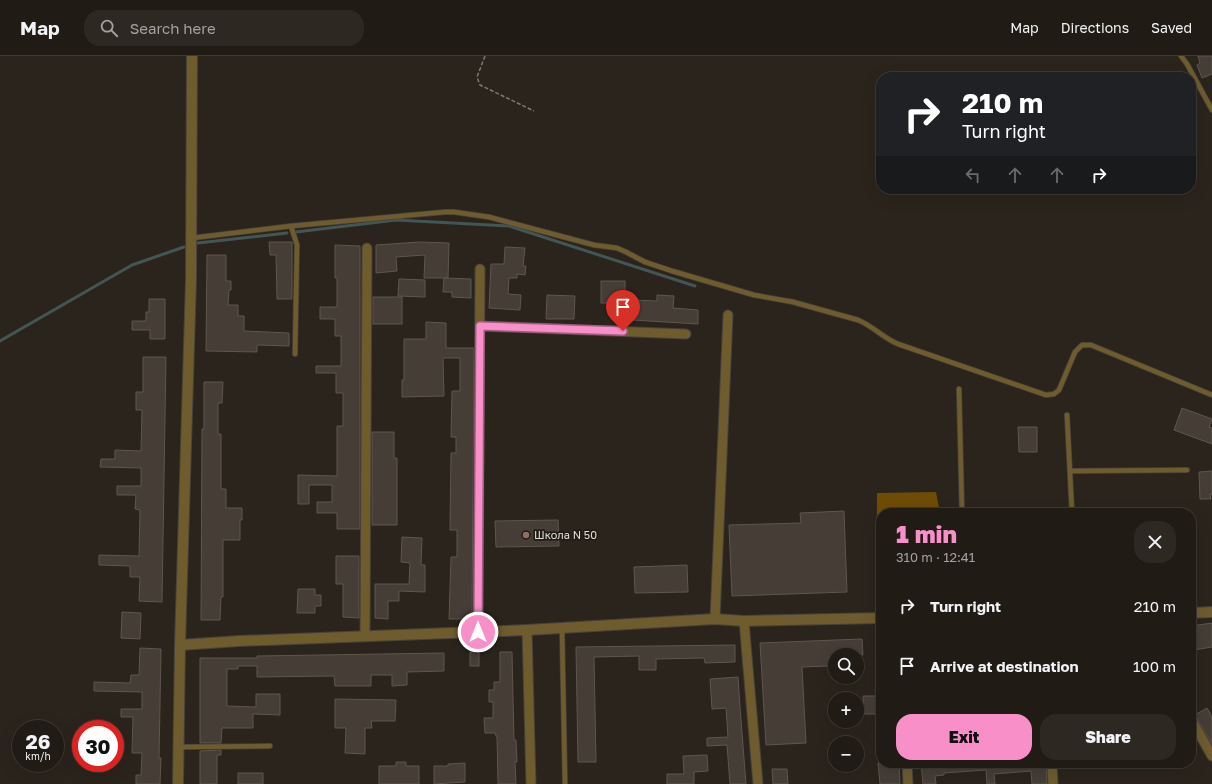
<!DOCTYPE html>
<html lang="en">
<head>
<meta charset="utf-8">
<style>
  :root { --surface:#201b15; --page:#2d2822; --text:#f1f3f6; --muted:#a2a1a0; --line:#3d3934; --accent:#f98fc9 }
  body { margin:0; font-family:"Golos Text",sans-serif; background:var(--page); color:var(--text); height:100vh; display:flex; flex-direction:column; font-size:15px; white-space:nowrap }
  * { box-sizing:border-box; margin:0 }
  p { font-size:13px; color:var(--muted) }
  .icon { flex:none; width:22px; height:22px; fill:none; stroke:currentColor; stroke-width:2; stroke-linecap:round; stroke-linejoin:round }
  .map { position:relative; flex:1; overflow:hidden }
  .panel { position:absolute; left:876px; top:452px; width:320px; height:260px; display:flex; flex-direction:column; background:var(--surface); border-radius:16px; box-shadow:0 4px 16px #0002,0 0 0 1px var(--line) }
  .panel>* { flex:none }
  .top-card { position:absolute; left:876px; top:16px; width:320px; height:122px; border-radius:16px; box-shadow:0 4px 16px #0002,0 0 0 1px var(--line); background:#202124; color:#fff; overflow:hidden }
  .buttons { position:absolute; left:828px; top:592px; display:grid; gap:8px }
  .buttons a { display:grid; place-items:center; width:36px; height:36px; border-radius:50%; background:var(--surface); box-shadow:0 4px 16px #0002,0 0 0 1px var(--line); font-size:20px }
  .speed { position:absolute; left:12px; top:664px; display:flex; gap:8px; font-size:20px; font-weight:700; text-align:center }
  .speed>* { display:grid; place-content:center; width:52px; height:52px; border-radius:50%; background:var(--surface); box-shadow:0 4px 16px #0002,0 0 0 1px var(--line); line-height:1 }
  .speed small { font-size:10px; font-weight:400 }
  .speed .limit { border:6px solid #d22; background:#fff; color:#111 }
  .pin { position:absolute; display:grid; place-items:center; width:34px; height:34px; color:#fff; margin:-41px -17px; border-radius:50% 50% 50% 0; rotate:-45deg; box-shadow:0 0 4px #0007 }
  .pin .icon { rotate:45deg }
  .me { position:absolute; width:44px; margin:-22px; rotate:0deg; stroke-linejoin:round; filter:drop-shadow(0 0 3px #0008) }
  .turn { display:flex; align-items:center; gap:14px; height:84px; padding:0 20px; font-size:18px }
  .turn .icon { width:52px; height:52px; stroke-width:2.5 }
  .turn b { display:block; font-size:28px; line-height:34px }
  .lanes { display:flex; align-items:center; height:38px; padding:0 20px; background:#0003; justify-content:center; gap:20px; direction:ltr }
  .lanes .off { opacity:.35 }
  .round { display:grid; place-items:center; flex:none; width:42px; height:42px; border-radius:16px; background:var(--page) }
  .head { display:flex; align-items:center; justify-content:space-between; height:68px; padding:0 20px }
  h1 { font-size:24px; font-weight:800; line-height:30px; color:var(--accent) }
  .action { display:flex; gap:8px; margin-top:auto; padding:8px 20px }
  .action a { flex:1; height:46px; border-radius:16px; background:var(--accent); color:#111; font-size:16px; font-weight:800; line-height:46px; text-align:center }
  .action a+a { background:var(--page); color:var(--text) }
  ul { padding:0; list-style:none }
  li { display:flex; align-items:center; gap:12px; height:60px; padding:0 20px }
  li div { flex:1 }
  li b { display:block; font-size:15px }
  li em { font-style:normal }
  header { display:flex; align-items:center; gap:24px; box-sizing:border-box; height:56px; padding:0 20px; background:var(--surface); border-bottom:1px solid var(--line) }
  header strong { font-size:19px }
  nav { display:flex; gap:22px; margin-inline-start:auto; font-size:14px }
  .search { width:280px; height:36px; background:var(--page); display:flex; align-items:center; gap:10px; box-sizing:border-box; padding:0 14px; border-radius:16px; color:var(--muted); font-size:15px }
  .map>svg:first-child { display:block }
  .forest { fill:#6e4c07 }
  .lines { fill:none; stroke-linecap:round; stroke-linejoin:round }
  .stream { stroke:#435555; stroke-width:3 }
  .building { fill:#453d36; stroke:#5f564e }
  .service-casing { stroke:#47413a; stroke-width:6 }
  .minor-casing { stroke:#47413a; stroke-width:11 }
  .tertiary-casing { stroke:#47413a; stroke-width:12 }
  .path { stroke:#7e7972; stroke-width:1.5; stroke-dasharray:4 2; stroke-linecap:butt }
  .service { stroke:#6e5c2f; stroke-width:4.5 }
  .minor { stroke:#6e5c2f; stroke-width:9 }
  .tertiary { stroke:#6e5c2f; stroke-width:10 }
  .route-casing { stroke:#a25d83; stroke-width:10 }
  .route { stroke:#f98fc9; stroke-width:7 }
  .education-dot { fill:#8d6e63; stroke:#201b13; stroke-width:1.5 }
  .labels { text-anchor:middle; stroke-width:3.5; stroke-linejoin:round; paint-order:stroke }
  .poi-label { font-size:11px; fill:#e0dcd7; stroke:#201b13; text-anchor:start }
</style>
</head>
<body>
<header>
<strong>Map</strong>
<div class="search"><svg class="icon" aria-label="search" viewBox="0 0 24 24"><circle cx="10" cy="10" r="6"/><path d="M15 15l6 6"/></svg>Search here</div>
<nav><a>Map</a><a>Directions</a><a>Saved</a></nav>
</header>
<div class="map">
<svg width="1212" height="728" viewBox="0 0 1212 728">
  <rect width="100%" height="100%" fill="#2a241c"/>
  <path class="forest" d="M936 436 940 457H881V546H876L877 437Z"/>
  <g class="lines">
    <g class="stream">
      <path d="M296 176 396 164 509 170 695 230"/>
      <path d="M198 187 287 177"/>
      <path d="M0 285 132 209 184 191"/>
    </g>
  </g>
  <g class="building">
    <path d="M1198 0H1212V18L1202 22 1197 9 1200 7Z"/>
    <path d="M269 186H292V243H277L276 199H270Z"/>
    <path d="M419 186 449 187 448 222H424L425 199 396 201 397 215 376 217V189Z"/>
    <path d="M335 189 360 190V473H337V457H317V446H332V429H309V448H298V419L337 420V370H343V337H336V317H316V310H341V280H335V263H320V251H337V222H335Z"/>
    <path d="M505 191 525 192 523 210H526L525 219 517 218V222H509L508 238 521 239 520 254 489 252 491 208H504Z"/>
    <path d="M207 199H226V225H231V234H229L228 249H238V260H244V275L289 277V290L257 289V296L206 295Z"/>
    <path d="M444 222 471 223V242L452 241V236H443Z"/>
    <path d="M399 223 425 224V241L398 240Z"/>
    <rect x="601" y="225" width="24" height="22"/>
    <path d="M547 239 575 240 574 263H546Z"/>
    <path d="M657 239 674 240 673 252 698 254V268L633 264 634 244 657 245Z"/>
    <rect x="373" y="241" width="29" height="27"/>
    <path d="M149 243H165V283H150V274H132V265H146V256H149Z"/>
    <path d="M426 266 446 267V292H474L472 563H449L451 501H457V474H450L451 397H456V381H451L452 335H460V302H443L444 340 402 341V324H404V283H426Z"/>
    <path d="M143 301H166L162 546 139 545 140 521H130V510L99 509V499L139 500 140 454 135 453 136 439H117V430H141V412L100 411 101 403H115V394L141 395 142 354H136V336H143Z"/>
    <path d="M204 326H223L222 347H218V378H221V433H226V452H242V464H240V484H223V541H221L220 564H201L202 373H204Z"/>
    <path d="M1182 352 1212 363 1209 371 1212 372V388L1174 374Z"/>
    <path d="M1018 371H1037V396H1019Z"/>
    <path d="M372 376H394V402H397V469H372Z"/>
    <path d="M1212 415V438H1210L1211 443H1200L1199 416Z"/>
    <path d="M844 455 847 536 732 540 729 469 801 467 800 457Z"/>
    <path d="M558 464 559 490 496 491 495 465Z"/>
    <path d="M402 481 422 482 421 509H425V536L399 535V545H388V563L375 562V528H409L410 507 401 506Z"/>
    <path d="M336 500H359V562L343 561V528H336Z"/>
    <path d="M687 509 688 536 635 537 634 511Z"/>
    <path d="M298 533H315V539H321V550H315V557H297Z"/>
    <path d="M122 556 141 557 140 583 121 582Z"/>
    <path d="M1212 567V591L1194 594 1191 589V570Z"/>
    <path d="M862 583 863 599H835V600L829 601V610L802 611 806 687 766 689 760 587Z"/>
    <path d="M735 589V606L705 607 704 602 656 603V614H639V600L594 601 596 706H578L576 591Z"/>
    <path d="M140 592 161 593 159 702H161L160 728H136V719H141L142 697H132L133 661H121V653H142V636L94 635V626L130 627 131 619H139Z"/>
    <rect x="470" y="596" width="9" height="14"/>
    <path d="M500 596H512L514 684H516L517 706H515L516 728H498L497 680H496L495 677H485L484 662H493V646H489V634H494V626H500Z"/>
    <path d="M444 597V615L407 616V629L392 630V619H371V630H335L334 620 257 621V610H238V613H227V650L256 651V638H280V659L253 658V672H222L221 687H200V602H257V600Z"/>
    <path d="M738 621 740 651 746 728H730L727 689 707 690V682L728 681 726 652 712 653 710 623Z"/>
    <path d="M863 640H881V658H864Z"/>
    <path d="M335 643 396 644 395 665H371L372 672H365V698L345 697 346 672H335Z"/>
    <path d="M1207 652 1212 661V688L1195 659Z"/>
    <path d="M221 694V699H217V728H200V695Z"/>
    <path d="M707 699 708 715 694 716V728H667V718H684L683 700Z"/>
    <path d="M396 706H406V710H419V728H379V710H396Z"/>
    <path d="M465 707V726L434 728V710H448V708Z"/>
    <path d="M878 707H899L900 728H880Z"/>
    <path d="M921 707H962L963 708 985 707H1046L1047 728H1032L1031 715 994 718 995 728H987L986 714 944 717V719L935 720 936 728H923Z"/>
    <path d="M772 713H787L788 728H773Z"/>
    <rect x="238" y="717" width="25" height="11"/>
  </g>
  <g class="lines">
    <defs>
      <g id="service">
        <path d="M1181 0 1187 8 1212 54"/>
        <path d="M291 170 297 189 295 298"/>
        <path d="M192 182 291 170 445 156H454L489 161 594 189 617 192 626 196 645 206 672 215 754 239 793 246 858 264C873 270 883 282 898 288L1046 339 1054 338 1059 334 1075 296 1082 289H1091L1212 339"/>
        <path d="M959 333 962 457"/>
        <path d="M1067 359 1072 457"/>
        <path d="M1070 415 1187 414"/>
        <path d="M562 572 565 728"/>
        <path d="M179 691 270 690"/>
      </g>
      <g id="minor">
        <path d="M480 270 686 278"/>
        <path d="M715 563 728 259"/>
        <path d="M744 565 758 728"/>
        <path d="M527 574 531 728"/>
        <path d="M478 576 480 213"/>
        <path d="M365 580 367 192"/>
        <path d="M1191 663 1212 700"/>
        <path d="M907 707 908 728"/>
        <path d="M1052 707 1053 728"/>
      </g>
      <g id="tertiary">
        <path d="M1191 557 1212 556"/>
        <path d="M180 589 239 585 527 574 715 563 744 565 881 562"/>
        <path d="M178 728 180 589 191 223 192 0"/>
      </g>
    </defs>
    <use href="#service" class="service-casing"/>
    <use href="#minor" class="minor-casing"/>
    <use href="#tertiary" class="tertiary-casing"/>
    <path class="path" d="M485 0 477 21 480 29 534 55"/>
    <use href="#service" class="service"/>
    <use href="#minor" class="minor"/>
    <use href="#tertiary" class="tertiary"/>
  </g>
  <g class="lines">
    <defs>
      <path id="route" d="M478 576 480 270 623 275"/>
    </defs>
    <use href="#route" class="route-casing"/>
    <use href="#route" class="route"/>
  </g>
  <circle class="education-dot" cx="526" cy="479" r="4"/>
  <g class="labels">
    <g class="poi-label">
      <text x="534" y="483">Школа N 50</text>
    </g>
  </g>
</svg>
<div class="buttons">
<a><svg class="icon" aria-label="search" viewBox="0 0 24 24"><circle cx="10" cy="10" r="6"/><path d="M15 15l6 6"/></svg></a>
<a>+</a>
<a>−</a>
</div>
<div class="speed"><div>26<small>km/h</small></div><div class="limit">30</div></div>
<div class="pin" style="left:623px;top:275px;background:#d93025"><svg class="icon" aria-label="arrive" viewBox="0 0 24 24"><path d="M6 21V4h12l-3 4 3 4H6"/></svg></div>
<svg class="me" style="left:478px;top:576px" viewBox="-20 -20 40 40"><circle r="17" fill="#f98fc9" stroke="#fff" stroke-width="3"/><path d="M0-11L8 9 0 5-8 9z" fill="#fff"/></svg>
<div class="top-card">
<div class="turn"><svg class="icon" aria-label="right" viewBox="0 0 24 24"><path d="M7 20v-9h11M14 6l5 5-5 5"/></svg><div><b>210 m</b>Turn right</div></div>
<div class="lanes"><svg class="icon off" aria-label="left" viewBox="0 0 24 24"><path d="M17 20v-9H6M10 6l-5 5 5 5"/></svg><svg class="icon off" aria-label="ahead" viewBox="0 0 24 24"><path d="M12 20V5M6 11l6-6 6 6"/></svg><svg class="icon off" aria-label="ahead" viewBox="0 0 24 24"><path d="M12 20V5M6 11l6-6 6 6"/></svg><svg class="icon" aria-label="right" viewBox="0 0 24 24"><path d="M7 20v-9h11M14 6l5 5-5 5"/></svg></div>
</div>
<section class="panel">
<div class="head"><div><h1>1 min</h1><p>310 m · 12:41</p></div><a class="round"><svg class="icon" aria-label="close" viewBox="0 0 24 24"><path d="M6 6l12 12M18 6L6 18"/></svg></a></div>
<ul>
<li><svg class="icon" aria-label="right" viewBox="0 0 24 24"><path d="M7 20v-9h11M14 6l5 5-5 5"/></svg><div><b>Turn right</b></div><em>210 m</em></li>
<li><svg class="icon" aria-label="arrive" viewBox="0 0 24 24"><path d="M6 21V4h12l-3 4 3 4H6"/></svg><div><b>Arrive at destination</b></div><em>100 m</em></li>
</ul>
<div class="action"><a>Exit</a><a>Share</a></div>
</section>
</div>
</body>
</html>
